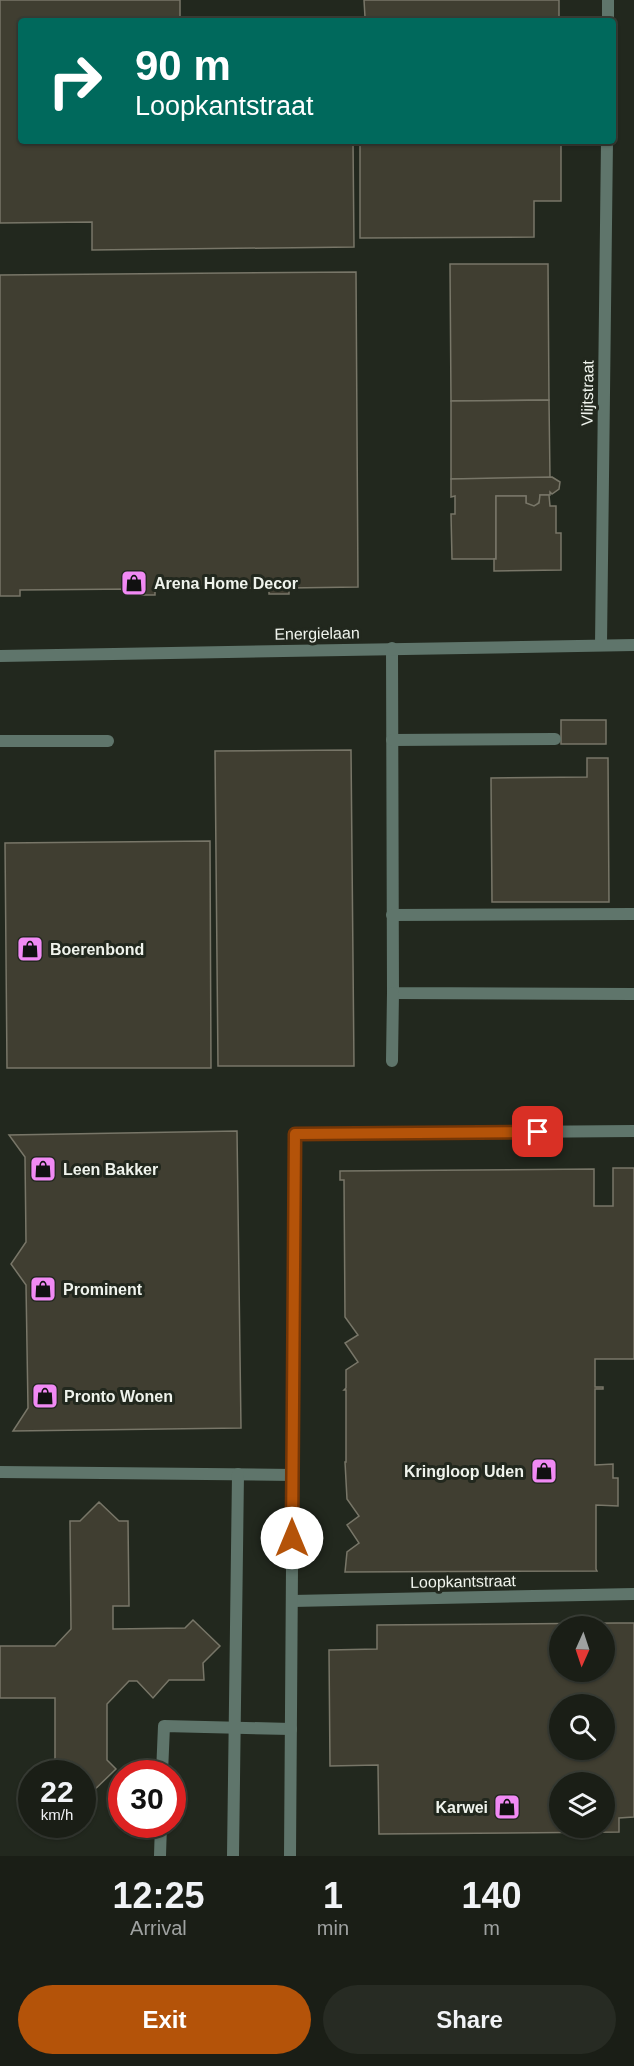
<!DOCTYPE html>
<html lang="en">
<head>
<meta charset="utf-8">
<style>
  :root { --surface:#1a1e16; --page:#272b23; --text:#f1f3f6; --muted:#9fa2a1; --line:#383c35; --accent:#b45309 }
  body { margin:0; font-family:Arial,sans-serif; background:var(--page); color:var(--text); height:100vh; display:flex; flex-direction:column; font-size:22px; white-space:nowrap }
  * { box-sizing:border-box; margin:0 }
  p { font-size:20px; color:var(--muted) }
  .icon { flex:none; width:33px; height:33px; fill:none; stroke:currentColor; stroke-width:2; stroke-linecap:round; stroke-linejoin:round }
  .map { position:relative; height:1856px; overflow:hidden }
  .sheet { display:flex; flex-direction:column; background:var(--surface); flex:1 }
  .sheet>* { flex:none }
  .hud { position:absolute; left:18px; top:18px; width:598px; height:126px; border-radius:6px; box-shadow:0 2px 4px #0004,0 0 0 2px var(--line); background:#00695c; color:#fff; overflow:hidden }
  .needle { width:39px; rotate:183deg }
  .tools { position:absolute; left:549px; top:1616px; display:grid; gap:12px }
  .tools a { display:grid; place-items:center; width:66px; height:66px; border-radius:50%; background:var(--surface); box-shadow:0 2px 4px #0004,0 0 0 2px var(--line); font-size:30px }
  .speed { position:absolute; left:18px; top:1760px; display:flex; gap:12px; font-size:30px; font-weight:700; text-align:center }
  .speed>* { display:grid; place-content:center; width:78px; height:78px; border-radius:50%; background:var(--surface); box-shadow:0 2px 4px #0004,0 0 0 2px var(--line); line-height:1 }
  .speed small { font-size:15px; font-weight:400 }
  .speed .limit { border:9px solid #d22; background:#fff; color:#111 }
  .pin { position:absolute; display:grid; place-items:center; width:51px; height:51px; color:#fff; margin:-26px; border-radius:12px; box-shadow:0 3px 9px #0006 }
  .me { position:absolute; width:66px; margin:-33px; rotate:0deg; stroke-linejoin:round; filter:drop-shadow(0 0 4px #0008) }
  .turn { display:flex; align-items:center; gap:21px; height:126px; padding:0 18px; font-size:27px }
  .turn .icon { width:78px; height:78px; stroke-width:2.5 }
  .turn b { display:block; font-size:42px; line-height:51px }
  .eta { display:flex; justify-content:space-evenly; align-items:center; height:102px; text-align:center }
  .eta b { font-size:36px; font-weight:600; line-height:42px }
  .primary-button { display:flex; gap:12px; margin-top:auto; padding:12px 18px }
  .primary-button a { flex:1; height:69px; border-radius:36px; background:var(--accent); color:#fff; font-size:24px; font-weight:600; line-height:69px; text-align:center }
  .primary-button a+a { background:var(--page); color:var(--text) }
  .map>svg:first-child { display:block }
  .building { fill:#403e31; stroke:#787668; stroke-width:1.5; fill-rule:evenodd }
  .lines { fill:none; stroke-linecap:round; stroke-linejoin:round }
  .service { stroke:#5f756b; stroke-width:12 }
  .minor { stroke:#5f756b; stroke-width:12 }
  .route-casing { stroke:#753606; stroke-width:15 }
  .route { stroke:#b45309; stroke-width:10 }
  .labels { text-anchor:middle; stroke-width:6; stroke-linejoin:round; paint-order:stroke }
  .street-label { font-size:16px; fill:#eff3ec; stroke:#22281e }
  .poi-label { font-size:16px; font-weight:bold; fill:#eff3ec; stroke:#22281e; text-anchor:start }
</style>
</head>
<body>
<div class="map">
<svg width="634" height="1856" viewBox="0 0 634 1856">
  <rect width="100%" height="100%" fill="#22281e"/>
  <g class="building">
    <path d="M0 0H180V21H21V141H353L354 247 92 250V222L0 223Z"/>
    <path d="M364 0H559V19H547V21H359V18L365 17Z"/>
    <path d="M360 141H534V145H561V201H534V237L360 238Z"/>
    <path d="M450 264H548L549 400 451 401Z"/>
    <path d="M356 272 358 587 289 588V594H269V588L155 589V595H134V589L20 590V596H0V275Z"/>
    <path d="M549 400 550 478 451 479V401Z"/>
    <path d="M552 477 560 482 559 489 552 494 550 492V495H540V501L536 506H530L526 503V496H496V559H452L451 514H455V496L451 497V479Z"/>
    <path d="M540 495H549L550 506H556V533H561V570L494 571V559H496V496H526V503L534 506 539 503Z"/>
    <rect x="561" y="720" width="45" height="24"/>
    <path d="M351 750 354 1066H218L215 751Z"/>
    <path d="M587 758H608L609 902H492L491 778 587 777Z"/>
    <path d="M210 841 211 1068H7L5 843Z"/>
    <path d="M237 1131 241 1428 13 1431 28 1408 26 1285 11 1264 26 1242 25 1157 9 1135Z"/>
    <path d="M613 1168H634V1359H595V1387H603V1389H595V1465L613 1464V1478H618V1506L596 1505V1569L597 1571 345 1572 347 1552 359 1543 347 1525 359 1516 347 1499 345 1462H346V1390H344L346 1388V1370L358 1362 345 1343 358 1335 345 1317 344 1180H340V1171L594 1169V1206H613Z"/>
    <path d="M99 1502 119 1521H128L129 1606H113V1629L185 1628 193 1620 220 1646 203 1663 204 1680H169L153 1698 137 1681H129L107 1704V1760L116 1769 89 1795 82 1789V1773H55V1698H0V1646H55L71 1629 70 1521H80Z"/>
    <path d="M617 1623H634V1817L619 1818V1832L379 1834 378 1765 330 1766 329 1650 377 1649V1625ZM560 1626H604V1671H560ZM560 1704H604V1749H560ZM560 1782H604V1827H560Z"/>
  </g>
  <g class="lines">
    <g class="service">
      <path d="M392 648 393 993 634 994"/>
      <path d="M392 740 555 739"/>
      <path d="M0 741H108"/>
      <path d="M392 915 634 914"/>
      <path d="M392 1061 393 993"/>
      <path d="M295 1134 634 1131"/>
      <path d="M0 1472 293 1475"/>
      <path d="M292 1601 634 1594"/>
      <path d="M162 1773 164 1726 291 1729"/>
      <path d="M160 1856 161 1824"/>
      <path d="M233 1856 238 1474"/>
    </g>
    <g class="minor">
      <path d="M608 21V0"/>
      <path d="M601 645 607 141"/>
      <path d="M0 656 634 645"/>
      <path d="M290 1856 295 1134"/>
    </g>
  </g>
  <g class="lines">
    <defs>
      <path id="route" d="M292 1538 295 1134 538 1132"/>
    </defs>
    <use href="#route" class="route-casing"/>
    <use href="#route" class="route"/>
  </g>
  <defs>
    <symbol id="shop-square" viewBox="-11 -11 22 22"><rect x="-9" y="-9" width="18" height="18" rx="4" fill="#f18af4" stroke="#22281e"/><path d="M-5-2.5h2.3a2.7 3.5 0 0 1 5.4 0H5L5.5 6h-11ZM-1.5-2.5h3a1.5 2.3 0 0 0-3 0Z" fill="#111"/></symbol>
  </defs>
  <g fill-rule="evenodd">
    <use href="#shop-square" x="119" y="568" width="30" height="30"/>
    <use href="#shop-square" x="15" y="934" width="30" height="30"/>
    <use href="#shop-square" x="28" y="1154" width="30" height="30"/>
    <use href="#shop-square" x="28" y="1274" width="30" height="30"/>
    <use href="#shop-square" x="30" y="1381" width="30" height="30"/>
    <use href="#shop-square" x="529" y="1456" width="30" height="30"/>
    <use href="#shop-square" x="492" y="1792" width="30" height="30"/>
  </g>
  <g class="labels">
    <g class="street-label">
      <text transform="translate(587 393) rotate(-89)" y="6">Vlijtstraat</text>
      <text transform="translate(317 633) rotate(-1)" y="6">Energielaan</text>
      <text transform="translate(463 1581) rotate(-1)" y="6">Loopkantstraat</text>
    </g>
    <g class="poi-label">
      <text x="154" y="589">Arena Home Decor</text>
      <text x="50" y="955">Boerenbond</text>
      <text x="63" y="1175">Leen Bakker</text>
      <text x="63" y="1295">Prominent</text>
      <text x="64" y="1402">Pronto Wonen</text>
      <text x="524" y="1477" text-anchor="end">Kringloop Uden</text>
      <text x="488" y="1813" text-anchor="end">Karwei</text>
    </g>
  </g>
</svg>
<div class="tools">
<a><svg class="needle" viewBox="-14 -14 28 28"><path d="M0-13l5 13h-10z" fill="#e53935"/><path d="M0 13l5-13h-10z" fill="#9fa2a1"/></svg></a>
<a><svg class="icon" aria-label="search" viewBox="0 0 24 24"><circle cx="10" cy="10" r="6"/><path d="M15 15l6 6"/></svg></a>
<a><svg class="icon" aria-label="layers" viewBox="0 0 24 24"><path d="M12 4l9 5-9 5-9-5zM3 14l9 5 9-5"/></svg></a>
</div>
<div class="speed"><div>22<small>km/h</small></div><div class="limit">30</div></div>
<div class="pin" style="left:538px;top:1132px;background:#d93025"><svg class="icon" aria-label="arrive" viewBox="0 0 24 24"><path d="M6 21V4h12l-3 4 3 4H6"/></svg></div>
<svg class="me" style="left:292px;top:1538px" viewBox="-20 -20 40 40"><circle r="19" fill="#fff"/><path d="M0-13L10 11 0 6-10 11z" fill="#b45309"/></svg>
<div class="hud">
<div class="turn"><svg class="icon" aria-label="right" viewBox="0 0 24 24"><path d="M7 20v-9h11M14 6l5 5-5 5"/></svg><div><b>90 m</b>Loopkantstraat</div></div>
</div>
</div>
<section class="sheet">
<div class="eta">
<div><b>12:25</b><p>Arrival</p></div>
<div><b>1</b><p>min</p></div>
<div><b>140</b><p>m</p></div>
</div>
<div class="primary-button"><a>Exit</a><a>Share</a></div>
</section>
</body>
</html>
